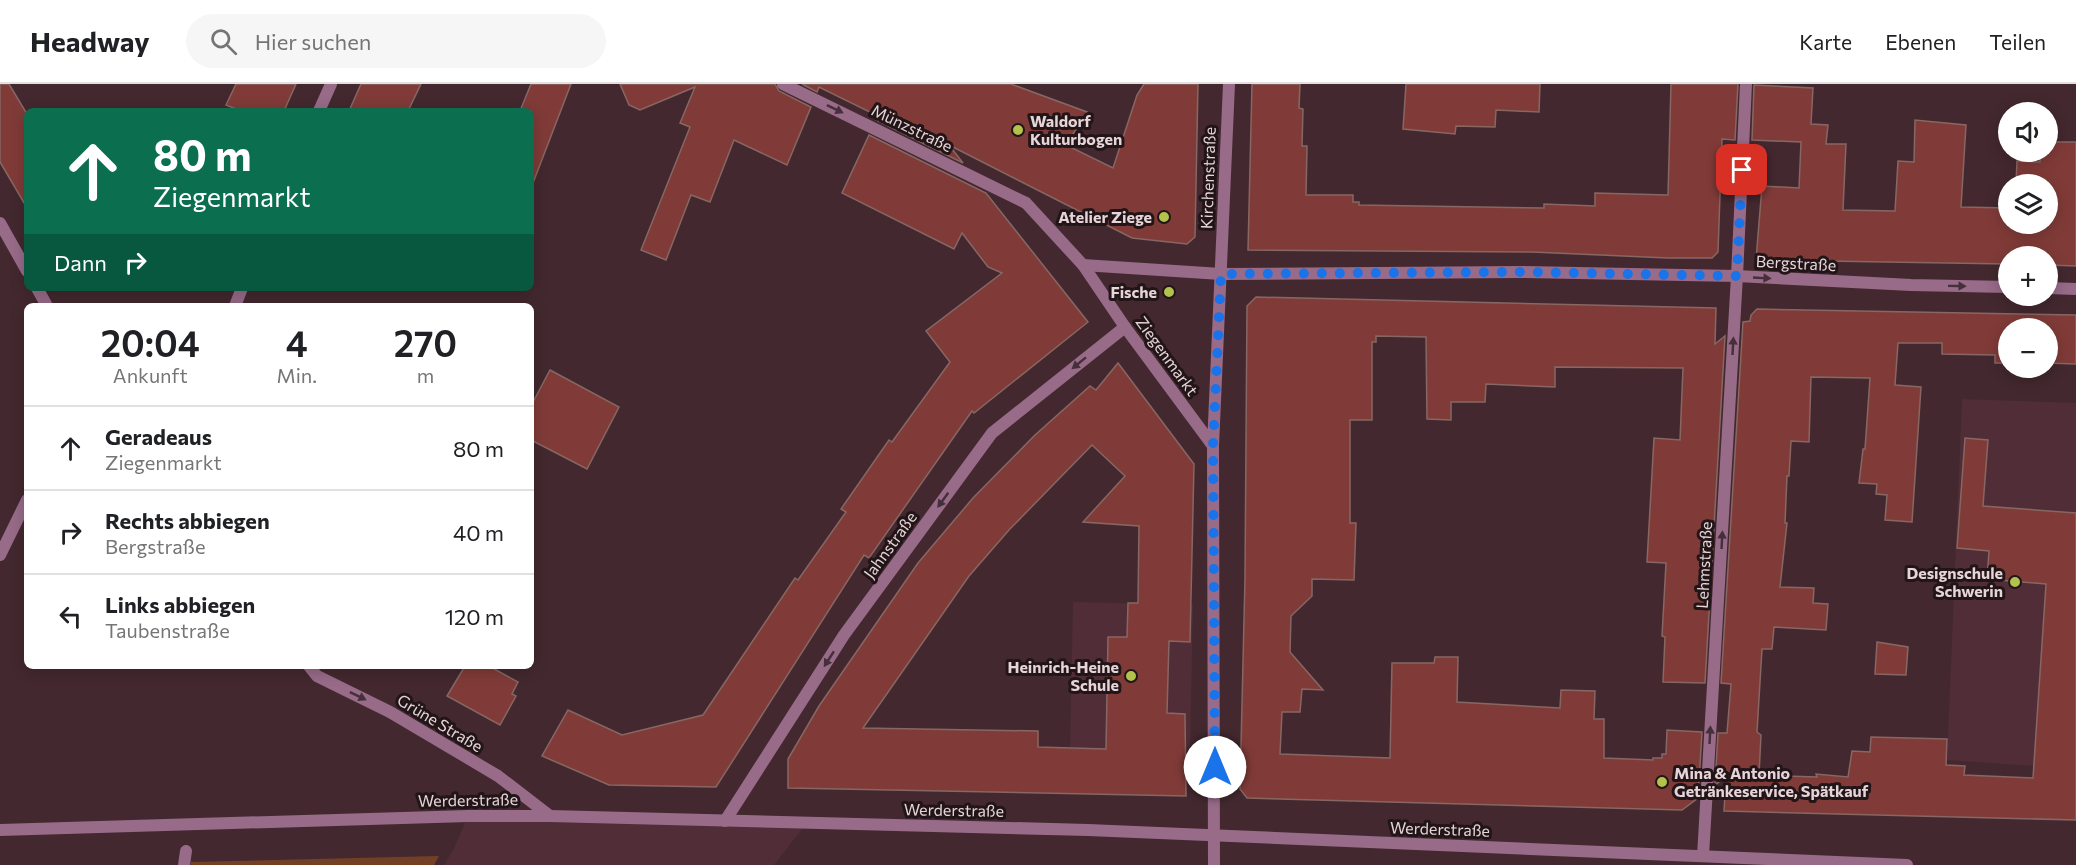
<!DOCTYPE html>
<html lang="de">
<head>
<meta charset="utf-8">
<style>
  :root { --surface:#fff; --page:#f6f6f6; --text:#202124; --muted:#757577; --line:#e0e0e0 }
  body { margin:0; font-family:Commissioner,sans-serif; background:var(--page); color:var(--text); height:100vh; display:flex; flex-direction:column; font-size:22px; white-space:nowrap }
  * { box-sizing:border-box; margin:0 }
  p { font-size:20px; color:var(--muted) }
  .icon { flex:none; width:33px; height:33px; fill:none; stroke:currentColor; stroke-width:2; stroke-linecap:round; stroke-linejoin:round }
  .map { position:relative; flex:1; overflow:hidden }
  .details { position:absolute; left:24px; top:219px; width:510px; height:366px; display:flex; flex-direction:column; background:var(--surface); border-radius:9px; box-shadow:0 3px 15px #0003 }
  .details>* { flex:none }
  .guide { position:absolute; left:24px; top:24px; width:510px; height:183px; border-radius:9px; box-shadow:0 3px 15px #0003; background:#0b6e4f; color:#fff; overflow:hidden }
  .controls { position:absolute; left:1998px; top:18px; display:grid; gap:12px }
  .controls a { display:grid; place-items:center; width:60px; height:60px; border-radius:50%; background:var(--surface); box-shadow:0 3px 15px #0003; font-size:30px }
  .pin { position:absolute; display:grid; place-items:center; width:51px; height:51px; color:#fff; margin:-26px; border-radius:12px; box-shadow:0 3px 9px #0006 }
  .me { position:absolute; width:66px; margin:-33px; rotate:0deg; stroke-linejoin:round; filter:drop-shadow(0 0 4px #0008) }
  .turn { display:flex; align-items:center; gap:21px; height:126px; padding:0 30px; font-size:27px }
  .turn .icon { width:78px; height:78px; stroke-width:2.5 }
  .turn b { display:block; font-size:42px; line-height:51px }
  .then { display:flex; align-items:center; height:57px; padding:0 30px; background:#0003; gap:12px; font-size:22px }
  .eta { display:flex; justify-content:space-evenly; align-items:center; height:102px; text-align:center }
  .eta b { font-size:36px; font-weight:600; line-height:42px }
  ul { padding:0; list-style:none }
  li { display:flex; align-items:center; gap:18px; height:84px; padding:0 30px; border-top:2px solid var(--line) }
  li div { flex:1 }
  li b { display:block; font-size:22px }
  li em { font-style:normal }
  header { display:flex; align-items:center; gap:36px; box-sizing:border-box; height:84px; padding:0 30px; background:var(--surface); border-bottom:2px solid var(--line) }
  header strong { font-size:28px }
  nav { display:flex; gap:33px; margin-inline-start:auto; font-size:21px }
  .search { width:420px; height:54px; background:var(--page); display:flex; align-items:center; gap:15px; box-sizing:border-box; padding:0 21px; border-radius:33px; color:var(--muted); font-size:22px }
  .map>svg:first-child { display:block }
  .built { fill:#502d37 }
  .green { fill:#734025 }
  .building { fill:#803b38; stroke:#876763; stroke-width:1.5; fill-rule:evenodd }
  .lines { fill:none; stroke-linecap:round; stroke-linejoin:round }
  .pedestrian { stroke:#986b89; stroke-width:12 }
  .minor { stroke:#986b89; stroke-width:12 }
  .tertiary { stroke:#986b89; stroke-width:12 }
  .oneway { fill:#452f3a }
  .route { stroke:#1a73e8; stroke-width:10; stroke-dasharray:0 18 }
  .poi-dot { fill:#b3c24b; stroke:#211518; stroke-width:2 }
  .labels { text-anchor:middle; stroke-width:6; stroke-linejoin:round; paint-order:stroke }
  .poi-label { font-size:16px; font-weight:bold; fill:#e6d4d8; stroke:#211518; text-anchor:end }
  .street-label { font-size:16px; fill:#e6d4d8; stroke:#211518 }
</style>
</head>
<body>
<header>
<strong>Headway</strong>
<div class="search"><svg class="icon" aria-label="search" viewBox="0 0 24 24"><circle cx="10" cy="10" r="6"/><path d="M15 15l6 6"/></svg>Hier suchen</div>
<nav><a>Karte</a><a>Ebenen</a><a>Teilen</a></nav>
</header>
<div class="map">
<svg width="2076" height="781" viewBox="0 0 2076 781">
  <rect width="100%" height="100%" fill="#43282f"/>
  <g class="built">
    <path d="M1962 315 2076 319V685L1947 676Z"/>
    <path d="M1073 518 1193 521 1190 667 1070 664Z"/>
    <path d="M468 732 806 740 774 781H444L454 764Z"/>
  </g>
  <path class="green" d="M439 772 434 781H191V778Z"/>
  <g class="building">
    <path d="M0 0H9L27 30V124L0 78Z"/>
    <path d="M236 0H296L284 27H241L226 21Z"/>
    <path d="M361 0H421L408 27H349Z"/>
    <path d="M531 0H571L533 99H531V27H520Z"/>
    <path d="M620 0H775L779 7 811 23 787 81 734 56 710 118 691 111 666 176 641 166 690 43 680 39 695 3 640 26 629 21Z"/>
    <path d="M802 0H1011L1087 28 1066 61 1113 84 1137 11 1144 0H1198L1195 153 1187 160 1132 154 949 61 963 79 876 36 878 32 819 3 817 8Z"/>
    <path d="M1252 0H1300L1299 24 1303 25 1302 62H1307L1306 111H1353V118H1359V121L1544 124V120L1595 122V109L1668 111 1671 0H1738L1735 56 1722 55 1718 168 1712 174H1668L1532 168 1248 166Z"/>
    <path d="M1406 0H1540L1539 28 1496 26 1495 43 1456 42 1455 50 1403 45Z"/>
    <path d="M1754 1 1813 4 1811 40 1828 41 1826 60H1846L1843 126 1895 127 1898 77 1914 78 1915 36 1966 41 1961 123 2008 124V140H2048V100H2016L2017 77 2040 78V68H2048V58H2076V182L2048 181V172H2008V180L1756 176 1762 102 1799 104 1801 58 1752 56Z"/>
    <path d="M869 51 986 109 1088 238 974 329 972 327 869 474 864 471 716 703 609 701 542 672 568 626 622 651 703 631 795 494 798 496 846 428 841 425 889 356 892 358 950 278 926 247 1002 189 988 183 962 149 954 165 842 109Z"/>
    <path d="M1256 213 1716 224 1715 260 1725 252 1705 599 1663 598 1665 553 1662 552 1666 479 1647 478 1654 354 1680 356 1683 284 1555 283V303L1486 300 1485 318H1451V336L1427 335 1426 253 1376 252V258H1372V336H1350V439H1356L1354 496 1312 495V512L1291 532 1290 568 1323 606 1302 605 1300 628H1282L1280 670 1390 674 1392 579H1434L1435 573H1458L1457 618 1560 624 1561 606 1595 607 1594 635H1604V674L1653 676V674H1662V670H1666L1667 646 1702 648 1698 714 1682 726 1247 714 1240 705 1245 493 1247 222Z"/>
    <path d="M1757 225 2076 231V280L2048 279V244H2008V279H1995V271L1942 270V259H1898L1895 301 1921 303 1912 438 1885 436 1887 411 1876 410 1877 400 1859 399 1863 365H1865L1870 294 1811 293 1809 358 1791 357 1789 392H1787L1785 439H1787L1780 503 1814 504 1813 519 1828 520 1826 546 1774 543 1772 565H1762L1757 648 1761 651 1759 691 1817 693 1816 690 1848 693 1852 667 1870 668 1871 653 1947 655 1946 681 1965 682 1964 691 2033 694 2046 500 1987 495 1989 467 1957 464 1965 354 1988 356 1983 422 2076 429V736L1724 727 1726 693 1715 701 1718 649H1727L1731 600 1721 599 1743 238 1750 237 1751 231Z"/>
    <path d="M1118 279 1194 380 1190 558 1169 557 1167 629 1185 630 1186 712 788 704V675L819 622 918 479 973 414 1035 351 1090 302 1096 306ZM1092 361 1125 392 1083 438 1139 442 1138 519H1128L1127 553H1108L1106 665 1038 663V647L863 644 969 492 1009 446Z"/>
    <path d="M550 286 619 323 587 385 531 356V322Z"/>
    <path d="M1877 558 1908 563 1906 591 1875 590Z"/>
    <path d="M465 582H489L518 598 512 610 516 612 500 641 447 612Z"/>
  </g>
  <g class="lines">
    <path class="pedestrian" d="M184 781 186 767"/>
    <g class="minor">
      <path d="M783 0 1026 119 1083 181 1125 243 1213 362"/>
      <path d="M319 27 331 0"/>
      <path d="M0 139 27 187"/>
      <path d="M1083 181 1221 190 1520 188 1737 192 1911 201 2008 203"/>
      <path d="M37 204 47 222"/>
      <path d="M2048 204 2076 205"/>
      <path d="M235 222 242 204"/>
      <path d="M0 471 27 416"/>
      <path d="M309 582 317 592 390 628 498 692 550 732"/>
      <path d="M725 737 844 551 992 349 1125 243"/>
      <path d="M1703 772 1737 192 1746 0"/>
      <path d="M1214 781 1213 362 1229 0"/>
    </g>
    <path class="tertiary" d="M0 746 468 732H550L1088 746 1907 781"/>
  </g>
  <defs><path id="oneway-solid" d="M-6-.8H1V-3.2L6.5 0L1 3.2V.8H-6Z" transform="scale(1.5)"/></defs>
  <g class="oneway">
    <use href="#oneway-solid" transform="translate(835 25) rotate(26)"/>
    <use href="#oneway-solid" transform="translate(1762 194) rotate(3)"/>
    <use href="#oneway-solid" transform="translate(1957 202) rotate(1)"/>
    <use href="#oneway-solid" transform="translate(1733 262) rotate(-87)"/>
    <use href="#oneway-solid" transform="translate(1079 279) rotate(141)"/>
    <use href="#oneway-solid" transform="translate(943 416) rotate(126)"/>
    <use href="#oneway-solid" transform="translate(1722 456) rotate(-87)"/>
    <use href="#oneway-solid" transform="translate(829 575) rotate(123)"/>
    <use href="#oneway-solid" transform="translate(358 612) rotate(26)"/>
    <use href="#oneway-solid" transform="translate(1710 651) rotate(-87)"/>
  </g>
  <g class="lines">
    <path class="route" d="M1215 683 1213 362 1221 190 1520 188 1737 192 1742 86"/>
  </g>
  <g class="poi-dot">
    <circle cx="1018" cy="46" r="6"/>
    <circle cx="1164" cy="133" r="6"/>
    <circle cx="1169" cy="208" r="6"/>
    <circle cx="2015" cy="498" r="6"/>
    <circle cx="1131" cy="592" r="6"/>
    <circle cx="1662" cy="698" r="6"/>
  </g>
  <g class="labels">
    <g class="poi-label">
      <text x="1030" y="43" text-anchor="start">Waldorf<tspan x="1030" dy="18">Kulturbogen</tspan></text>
      <text x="1152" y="139">Atelier Ziege</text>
      <text x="1157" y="214">Fische</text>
      <text x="2003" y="495">Designschule<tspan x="2003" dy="18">Schwerin</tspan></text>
      <text x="1119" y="589">Heinrich-Heine<tspan x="1119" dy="18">Schule</tspan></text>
      <text x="1674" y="695" text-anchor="start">Mina &amp; Antonio<tspan x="1674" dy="18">Getränkeservice, Spätkauf</tspan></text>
    </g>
    <g class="street-label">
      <text transform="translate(912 44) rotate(26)" y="6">Münzstraße</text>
      <text transform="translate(1208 94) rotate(-88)" y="6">Kirchenstraße</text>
      <text transform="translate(1796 179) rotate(3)" y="6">Bergstraße</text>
      <text transform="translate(1167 272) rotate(54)" y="6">Ziegenmarkt</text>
      <text transform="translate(890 461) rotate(-54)" y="6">Jahnstraße</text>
      <text transform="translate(1704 481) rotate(-87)" y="6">Lehmstraße</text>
      <text transform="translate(440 639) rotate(31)" y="6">Grüne Straße</text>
      <text transform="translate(468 716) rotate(-1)" y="6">Werderstraße</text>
      <text transform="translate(954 726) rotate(1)" y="6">Werderstraße</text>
      <text transform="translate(1440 745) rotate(2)" y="6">Werderstraße</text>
    </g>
  </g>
</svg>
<div class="controls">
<a><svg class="icon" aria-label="sound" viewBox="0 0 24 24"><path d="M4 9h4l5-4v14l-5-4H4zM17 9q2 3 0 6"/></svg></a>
<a><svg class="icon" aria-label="layers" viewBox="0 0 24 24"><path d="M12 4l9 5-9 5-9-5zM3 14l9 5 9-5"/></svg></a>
<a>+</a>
<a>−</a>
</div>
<div class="pin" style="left:1742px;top:86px;background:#d93025"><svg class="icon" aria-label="arrive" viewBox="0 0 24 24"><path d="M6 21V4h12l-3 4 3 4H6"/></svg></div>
<svg class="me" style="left:1215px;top:683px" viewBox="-20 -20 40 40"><circle r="19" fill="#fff"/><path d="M0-13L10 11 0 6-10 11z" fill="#1a73e8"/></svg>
<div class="guide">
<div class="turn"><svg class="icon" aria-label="ahead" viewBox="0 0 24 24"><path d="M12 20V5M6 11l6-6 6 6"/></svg><div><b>80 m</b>Ziegenmarkt</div></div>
<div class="then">Dann<svg class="icon" aria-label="right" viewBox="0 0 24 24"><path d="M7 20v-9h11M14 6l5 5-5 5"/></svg></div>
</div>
<section class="details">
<div class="eta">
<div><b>20:04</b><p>Ankunft</p></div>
<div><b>4</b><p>Min.</p></div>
<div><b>270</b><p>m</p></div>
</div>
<ul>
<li><svg class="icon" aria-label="ahead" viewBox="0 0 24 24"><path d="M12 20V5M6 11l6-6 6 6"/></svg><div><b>Geradeaus</b><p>Ziegenmarkt</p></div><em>80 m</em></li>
<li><svg class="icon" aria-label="right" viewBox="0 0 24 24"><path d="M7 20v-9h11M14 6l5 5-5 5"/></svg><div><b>Rechts abbiegen</b><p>Bergstraße</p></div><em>40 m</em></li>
<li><svg class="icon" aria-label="left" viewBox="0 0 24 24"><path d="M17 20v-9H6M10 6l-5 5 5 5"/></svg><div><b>Links abbiegen</b><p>Taubenstraße</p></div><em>120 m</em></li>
</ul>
</section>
</div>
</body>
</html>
